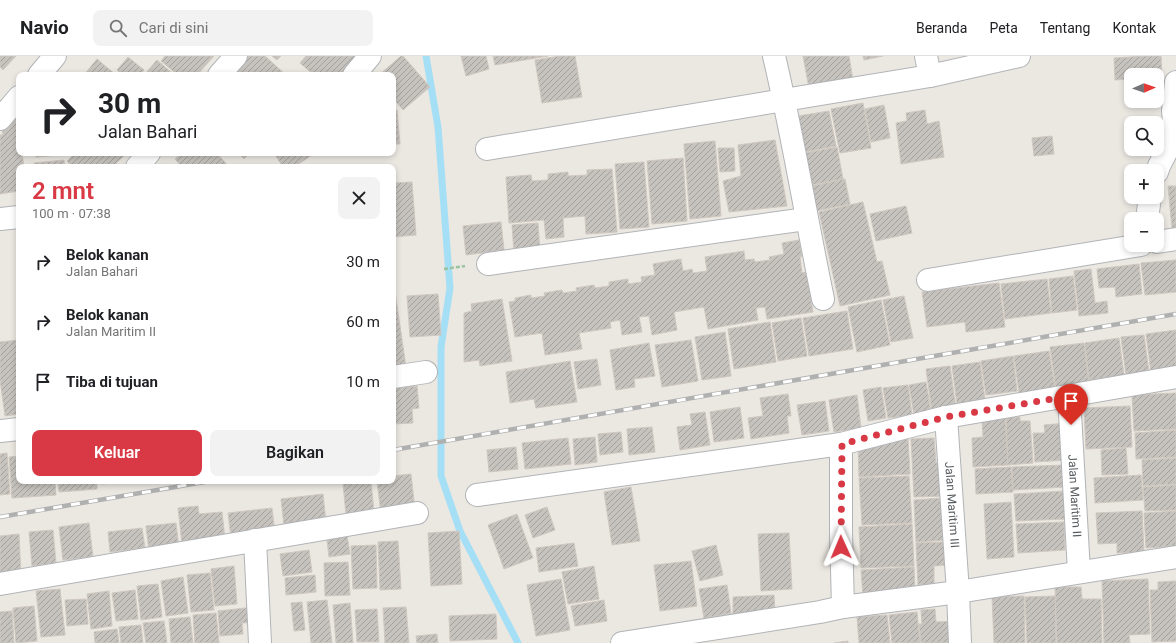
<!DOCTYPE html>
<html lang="id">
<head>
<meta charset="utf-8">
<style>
  :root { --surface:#fff; --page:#f2f2f2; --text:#202124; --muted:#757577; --line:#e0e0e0; --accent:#d83944 }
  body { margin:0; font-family:Roboto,sans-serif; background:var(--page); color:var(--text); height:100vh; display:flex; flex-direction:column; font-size:15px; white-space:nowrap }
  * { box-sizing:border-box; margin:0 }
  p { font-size:13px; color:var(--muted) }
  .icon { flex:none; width:22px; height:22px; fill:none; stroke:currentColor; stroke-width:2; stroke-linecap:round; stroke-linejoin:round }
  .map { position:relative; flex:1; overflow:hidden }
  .drawer { position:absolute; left:16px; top:108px; width:380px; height:320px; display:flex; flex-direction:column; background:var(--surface); border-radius:8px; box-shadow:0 2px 6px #0003 }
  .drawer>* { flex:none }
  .top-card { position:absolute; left:16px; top:16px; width:380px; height:84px; border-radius:8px; box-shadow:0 2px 6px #0003; background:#fff; color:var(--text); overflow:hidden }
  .needle { width:26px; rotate:88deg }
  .tools { position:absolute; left:1124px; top:12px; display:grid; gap:8px }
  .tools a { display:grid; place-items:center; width:40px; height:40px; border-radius:8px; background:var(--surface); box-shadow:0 2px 6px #0003; font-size:20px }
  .pin { position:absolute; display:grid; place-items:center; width:34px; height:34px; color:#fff; margin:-41px -17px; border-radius:50% 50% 50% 0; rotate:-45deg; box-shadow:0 0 4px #0007 }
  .pin .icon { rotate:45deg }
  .me { position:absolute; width:44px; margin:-22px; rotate:359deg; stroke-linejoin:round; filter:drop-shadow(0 0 3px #0008) }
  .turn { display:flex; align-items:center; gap:14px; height:84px; padding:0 16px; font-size:18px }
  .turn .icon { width:52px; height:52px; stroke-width:2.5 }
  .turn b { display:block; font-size:28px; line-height:34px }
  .round { display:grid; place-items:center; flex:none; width:42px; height:42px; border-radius:8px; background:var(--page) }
  .overview { display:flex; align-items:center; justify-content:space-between; height:68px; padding:0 16px }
  h1 { font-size:24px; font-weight:600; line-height:30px; color:var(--accent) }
  .primary-button { display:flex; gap:8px; margin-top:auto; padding:8px 16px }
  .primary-button a { flex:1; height:46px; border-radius:8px; background:var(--accent); color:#fff; font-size:16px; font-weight:600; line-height:46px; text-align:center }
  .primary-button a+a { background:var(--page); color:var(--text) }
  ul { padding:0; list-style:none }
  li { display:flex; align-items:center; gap:12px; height:60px; padding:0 16px }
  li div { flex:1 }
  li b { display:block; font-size:15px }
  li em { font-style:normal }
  header { display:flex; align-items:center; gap:24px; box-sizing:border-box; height:56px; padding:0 20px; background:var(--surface); border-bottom:1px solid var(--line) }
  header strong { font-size:19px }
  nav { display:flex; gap:22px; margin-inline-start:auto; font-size:14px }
  .search { width:280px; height:36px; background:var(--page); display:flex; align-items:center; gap:10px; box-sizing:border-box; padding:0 14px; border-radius:8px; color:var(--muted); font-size:15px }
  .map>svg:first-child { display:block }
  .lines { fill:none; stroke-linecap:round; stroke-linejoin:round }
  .stream { stroke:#a5dff6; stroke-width:7 }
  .building { fill:url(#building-hatch); stroke:#cfc8c0 }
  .minor-casing { stroke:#b1b4b7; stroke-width:24 }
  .path { stroke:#9ac3a0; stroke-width:2.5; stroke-dasharray:4 2; stroke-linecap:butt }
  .minor { stroke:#fff; stroke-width:22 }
  .rail-casing { stroke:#afb0b0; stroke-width:4.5 }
  .rail { stroke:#fff; stroke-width:3; stroke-dasharray:9; stroke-linecap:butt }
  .route { stroke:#d83944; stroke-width:7; stroke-dasharray:0 12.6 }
  .labels { text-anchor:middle; stroke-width:4; stroke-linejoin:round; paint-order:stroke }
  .street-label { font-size:12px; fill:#595d60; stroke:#fff }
</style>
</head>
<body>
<header>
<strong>Navio</strong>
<div class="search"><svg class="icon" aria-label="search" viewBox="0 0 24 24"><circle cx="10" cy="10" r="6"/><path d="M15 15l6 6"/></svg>Cari di sini</div>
<nav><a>Beranda</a><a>Peta</a><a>Tentang</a><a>Kontak</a></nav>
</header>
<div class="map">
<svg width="1176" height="587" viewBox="0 0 1176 587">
  <defs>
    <pattern id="building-hatch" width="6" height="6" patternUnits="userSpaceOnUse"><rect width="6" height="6" fill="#c6c2bd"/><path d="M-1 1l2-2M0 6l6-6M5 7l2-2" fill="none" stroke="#a4a19d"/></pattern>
  </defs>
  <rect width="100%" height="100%" fill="#ebe7e1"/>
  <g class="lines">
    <path class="stream" d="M426 0 438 71 450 232 441 291V420L460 475 518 587"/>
  </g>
  <g class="building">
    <path d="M0 0H16L3 14 0 11Z"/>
    <path d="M165 0H214L197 19H178L161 5Z"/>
    <path d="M249 0H265L286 19H232Z"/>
    <path d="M272 0H281L277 4Z"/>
    <path d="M306 0H356L344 19H314L300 7Z"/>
    <path d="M401 0H403L430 31 403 54 393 42V19H379Z"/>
    <path d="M461 0H486L489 13 466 20Z"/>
    <path d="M493 0H548L495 9Z"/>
    <path d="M560 0H575L582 41 542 47 535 4Z"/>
    <path d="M803 0H849L853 24 809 32Z"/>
    <path d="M863 0H883L864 4Z"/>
    <path d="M1145 0H1161L1162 21H1157V19H1131V23L1115 24 1114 2Z"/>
    <path d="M128 1 144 14 140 19H122L117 14Z"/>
    <path d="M97 3 116 19H84Z"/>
    <path d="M157 4 174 19H144Z"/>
    <path d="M863 47 871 92 840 97 831 53Z"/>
    <path d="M884 49 890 82 871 86 865 53Z"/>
    <path d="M397 54 400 88H393V55Z"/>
    <path d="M925 54 927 68 939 65 944 101 901 108 896 67 907 65 906 57Z"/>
    <path d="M829 55 836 90 805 96 798 60Z"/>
    <path d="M18 62 19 73V97H22L24 111H19V135L0 138V79H3L1 65Z"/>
    <path d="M1052 80 1054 98 1034 100 1032 82Z"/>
    <path d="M775 84 787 150 729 156 723 125 741 120 738 89Z"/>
    <path d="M715 85 721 160 690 163 684 88Z"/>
    <path d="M837 91 843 123 811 129 805 97Z"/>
    <path d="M718 92H734L735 115 720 116Z"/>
    <path d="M36 97H60V99L36 101Z"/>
    <path d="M75 97H127L112 111H72L67 105Z"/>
    <path d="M182 97H217L229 111H182L175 103Z"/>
    <path d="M238 97H250L244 103Z"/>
    <path d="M274 97H315L294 111H283Z"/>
    <path d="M683 102 687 165 652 168 647 105Z"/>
    <path d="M64 104 65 111H34V107Z"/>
    <path d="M644 106 649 171 620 173 615 108Z"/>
    <path d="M612 113 617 176 586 178 585 160 563 162 564 181 546 183 544 164 509 167 506 121 531 119 532 125 548 124V118L568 116V120L587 119V114Z"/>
    <path d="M845 123 850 148 816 155 811 130Z"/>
    <path d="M412 126 416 179 393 181V127Z"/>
    <path d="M1168 130H1176V173H1172Z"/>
    <path d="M863 146 877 206 882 205 890 239 840 250 819 156Z"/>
    <path d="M906 150 912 177 876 185 870 158Z"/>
    <path d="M501 166 504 194 466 199 463 170Z"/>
    <path d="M538 167 540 195 514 197 512 169Z"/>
    <path d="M799 184 802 200 800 201 802 217 806 216 813 256 767 263 765 251 756 252 758 264 708 273 704 251 674 256 677 274 652 279 649 260 639 261 642 276 622 279 620 264 610 266 611 272 579 277 582 293 545 299 542 277 515 281 509 246 515 245V242L531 239V242L545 240 544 237 562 234 563 237 577 235 576 232 594 229 595 232 609 230V226L628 223V228L642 226 641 221 655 219 653 208 681 203 683 215 692 213 693 217 707 215 705 201 744 195 745 204 754 203 755 206 770 204 769 201 784 198 782 187Z"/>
    <path d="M1176 204V236L1145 239 1141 207Z"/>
    <path d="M1139 208 1142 238 1116 241 1115 231 1099 232 1097 213Z"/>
    <path d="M1091 213 1095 247 1107 245 1108 257 1079 260 1074 215Z"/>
    <path d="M1073 220 1077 254 1052 257 1049 223Z"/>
    <path d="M393 222 406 311 393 313Z"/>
    <path d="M1047 223 1051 257 1005 263 1001 228Z"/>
    <path d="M999 227 1005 271 966 276 965 266 927 271 922 236Z"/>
    <path d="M438 238 441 279 410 281 407 240Z"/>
    <path d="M904 240 913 282 891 286 883 244Z"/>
    <path d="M502 243 512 305 480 310 479 304 464 306V257L472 255 471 248Z"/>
    <path d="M881 244 890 289 857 296 848 251Z"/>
    <path d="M847 255 853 293 809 300 803 262Z"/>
    <path d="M801 262 807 300 778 305 772 267Z"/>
    <path d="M770 266 776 306 734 313 728 273Z"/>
    <path d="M1176 274V312L1151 316 1146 278Z"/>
    <path d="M725 276 731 320 702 324 695 281Z"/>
    <path d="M1144 279 1149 316 1126 319 1121 281Z"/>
    <path d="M1119 282 1124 319 1089 324 1085 287Z"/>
    <path d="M19 284V358L5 360 0 324V286Z"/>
    <path d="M691 284 698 325 662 331 655 289Z"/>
    <path d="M649 287 655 320 634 323 635 331 616 334 610 294Z"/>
    <path d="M1084 287 1089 329 1056 334 1050 291Z"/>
    <path d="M1049 295 1055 332 1019 337 1014 300Z"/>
    <path d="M1013 300 1017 335 986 339 981 305Z"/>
    <path d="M597 303 601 329 578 333 574 306Z"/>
    <path d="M570 305 577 346 536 352 534 343 510 347 506 316Z"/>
    <path d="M980 306 985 344 957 348 952 310Z"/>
    <path d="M950 310 956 353 932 356 926 313Z"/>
    <path d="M926 326 931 356 914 359 909 329Z"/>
    <path d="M393 329 394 332 417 330 419 352 412 353 413 367 394 368Z"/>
    <path d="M908 329 912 359 888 362 883 332Z"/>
    <path d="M881 331 886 362 868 365 863 334Z"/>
    <path d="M1176 337V373L1134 375 1132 339Z"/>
    <path d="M788 338 791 360H787L789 377 751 383 748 362 763 360 760 342Z"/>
    <path d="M857 339 861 372 834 376 829 344Z"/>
    <path d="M825 345 829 375 802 379 797 349Z"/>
    <path d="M1130 350 1132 391 1086 393 1084 352Z"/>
    <path d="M740 351 744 382 714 386 710 356Z"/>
    <path d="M705 356 710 389 680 394 677 371 692 369 690 358Z"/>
    <path d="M1005 361 1008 409 973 411 972 382 983 381 982 363Z"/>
    <path d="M1020 361V365H1030L1033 407 1008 409 1006 362Z"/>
    <path d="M1067 367 1068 404 1035 406 1033 377H1045L1044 369Z"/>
    <path d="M652 371 655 396 629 399 627 373Z"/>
    <path d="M1176 374V401L1136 403 1135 377Z"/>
    <path d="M621 376 623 396 600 399 598 378Z"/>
    <path d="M595 381 597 406 575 409 573 383Z"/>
    <path d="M568 382 571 408 525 413 522 387Z"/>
    <path d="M934 382 936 407H945L947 440 914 441 911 383Z"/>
    <path d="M908 383 910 418 859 421 858 385Z"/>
    <path d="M516 391 518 413 489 416 487 394Z"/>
    <path d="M1126 392 1128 418 1102 419 1101 394Z"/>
    <path d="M7 397 10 438 0 439V398Z"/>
    <path d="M19 400V425H55L56 439 12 442 9 401Z"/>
    <path d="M1176 402V428L1143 430 1142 404Z"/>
    <path d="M1064 409 1065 431 1013 434 1012 411Z"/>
    <path d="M1011 411 1013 436 976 438 975 413Z"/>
    <path d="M411 418 415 454 381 458 377 425H393V420Z"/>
    <path d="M1141 419 1143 444 1095 447 1094 422Z"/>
    <path d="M909 420 912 467 862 469 859 422Z"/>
    <path d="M58 425H97V433L59 436Z"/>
    <path d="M101 425H129V426L101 428Z"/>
    <path d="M371 425 374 456 346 459 343 428Z"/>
    <path d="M1176 429V454L1145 455 1143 431Z"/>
    <path d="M631 431 640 485 612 489 604 436Z"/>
    <path d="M1065 435 1066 463 1016 465 1014 438Z"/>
    <path d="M323 438 326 466 284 470 281 443Z"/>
    <path d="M942 442 949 484 916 486 914 444Z"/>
    <path d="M1011 446 1014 501 987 503 984 448Z"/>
    <path d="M198 450 199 458 222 456 225 483 182 488 178 452Z"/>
    <path d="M547 451 555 474 533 482 525 459Z"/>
    <path d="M272 452 275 477 231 482 228 457Z"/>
    <path d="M1142 455 1144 496 1117 497V487L1098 488 1096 457Z"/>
    <path d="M1176 455V490L1146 492 1144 457Z"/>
    <path d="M517 458 533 502 504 513 488 469Z"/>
    <path d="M1064 466 1065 494 1018 497 1016 468Z"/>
    <path d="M89 467 93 501 63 504 59 471Z"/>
    <path d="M176 467 179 493 149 496 146 470Z"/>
    <path d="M912 468 914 510 861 512 859 471Z"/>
    <path d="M142 472 145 492 110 496 108 476Z"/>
    <path d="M346 473 350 498 329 501 326 476Z"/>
    <path d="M53 474 56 507 32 510 29 476Z"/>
    <path d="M459 475 462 528 431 530 428 477Z"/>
    <path d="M789 477 792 533 761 535 758 478Z"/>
    <path d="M19 478 21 519 0 520V480Z"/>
    <path d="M398 485 401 533 380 534 378 486Z"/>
    <path d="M944 486 945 509 934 510V528L918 529 916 487Z"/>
    <path d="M574 487 578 510 539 516 536 492Z"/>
    <path d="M376 489 377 532 353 533 351 490Z"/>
    <path d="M716 489 723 519 700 525 692 495Z"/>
    <path d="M309 494 312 516 283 520 280 498Z"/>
    <path d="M691 505 697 550 660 555 654 509Z"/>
    <path d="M348 506 350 539 325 540 324 507Z"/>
    <path d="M234 510 237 548 215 550 211 513Z"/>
    <path d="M594 510 599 543 568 548 562 516Z"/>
    <path d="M914 511 915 537 863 540 861 514Z"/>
    <path d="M210 517 214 554 191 556 187 519Z"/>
    <path d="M315 519 316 536 286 539 285 522Z"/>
    <path d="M183 521 188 557 166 560 161 525Z"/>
    <path d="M561 523 570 574 536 580 527 529Z"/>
    <path d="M1148 523 1150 578 1129 579 1130 587H1104L1102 525Z"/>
    <path d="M1176 525V585L1152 586 1150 534H1158V526Z"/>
    <path d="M158 528 162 561 141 564 137 530Z"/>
    <path d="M727 529 731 557 704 562 699 533Z"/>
    <path d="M1055 531H1081L1082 543H1101L1102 587H1057Z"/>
    <path d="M60 533 65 579 41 581 36 535Z"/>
    <path d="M135 534 138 563 116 565 112 537Z"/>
    <path d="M109 535 112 570 91 573 87 538Z"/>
    <path d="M774 539 775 556 733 558V541Z"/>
    <path d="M1024 540 1025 587H994L992 541Z"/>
    <path d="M1055 540 1056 587H1027L1025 541Z"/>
    <path d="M86 543 88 568 67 570 65 544Z"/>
    <path d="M327 544 332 587H311L307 546Z"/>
    <path d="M604 544 607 565 575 570 571 550Z"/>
    <path d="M302 546 305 574 294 575 291 547Z"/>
    <path d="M350 547 353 587H336L333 549Z"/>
    <path d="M34 550 37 585 16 587 13 552Z"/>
    <path d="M255 551 257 566 242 567 243 578 220 580 218 555Z"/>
    <path d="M406 551 409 587H385L383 552Z"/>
    <path d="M377 553 379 586H357L355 554Z"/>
    <path d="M935 553 936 566 956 565 958 587H921L919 568H922L921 554Z"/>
    <path d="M12 555 14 587H0V556Z"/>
    <path d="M917 556 920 587H892L889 559Z"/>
    <path d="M216 557 219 587H195L193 559Z"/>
    <path d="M496 558 497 583 450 585 449 560Z"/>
    <path d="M887 559 890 587H859L857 561Z"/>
    <path d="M190 561 193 587H171L169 563Z"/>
    <path d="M164 565 167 587H146L143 567Z"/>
    <path d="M141 569 143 587H121L119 571Z"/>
    <path d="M117 573 119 587H95L94 576Z"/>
    <path d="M437 578 438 587H417L416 580Z"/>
    <path d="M848 585V587H834Z"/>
  </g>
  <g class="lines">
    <defs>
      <g id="minor">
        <path d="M774 0C793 80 806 162 823 243"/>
        <path d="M926 0 930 20"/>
        <path d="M39 19 55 0"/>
        <path d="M219 19 236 0"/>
        <path d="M354 19 370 0"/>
        <path d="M1176 26 1173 55 1176 82"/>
        <path d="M0 63 19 41"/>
        <path d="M487 93 930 20 1019 0"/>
        <path d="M137 111 149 97"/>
        <path d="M1157 116 1159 110 1175 79"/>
        <path d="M0 163 19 161"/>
        <path d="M1147 163 1150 141"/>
        <path d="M1157 186 1176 183"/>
        <path d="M488 208 806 163"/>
        <path d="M928 224 1141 189"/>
        <path d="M393 321 426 316"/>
        <path id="s1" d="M1069 340 1079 516"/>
        <path id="s2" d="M946 361 958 536 960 587"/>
        <path d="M0 375 19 373"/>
        <path d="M841 388V476L843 551 958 536 1176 501"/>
        <path d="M477 439 841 388 946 361 1176 321"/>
        <path d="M255 484 260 587"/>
        <path d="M0 528 417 457"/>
        <path d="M622 587 820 556 843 551"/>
      </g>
    </defs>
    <use href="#minor" class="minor-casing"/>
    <path class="path" d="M444 213 465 210"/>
    <use href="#minor" class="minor"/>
    <defs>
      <g id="rail">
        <path d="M393 394 1176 258"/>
        <path d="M0 461 210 425"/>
      </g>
    </defs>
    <use href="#rail" class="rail-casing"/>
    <use href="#rail" class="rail"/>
  </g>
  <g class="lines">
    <path class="route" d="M841 491 842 388 946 361 1069 340 1071 369"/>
  </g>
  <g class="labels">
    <g class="street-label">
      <text dy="4" stroke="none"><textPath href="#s1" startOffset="100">Jalan Maritim II</textPath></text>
      <text dy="4" stroke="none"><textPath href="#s2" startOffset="88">Jalan Maritim III</textPath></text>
    </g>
  </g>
</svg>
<div class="tools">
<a><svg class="needle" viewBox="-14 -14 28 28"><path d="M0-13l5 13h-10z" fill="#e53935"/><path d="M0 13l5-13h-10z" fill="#757577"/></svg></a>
<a><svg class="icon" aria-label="search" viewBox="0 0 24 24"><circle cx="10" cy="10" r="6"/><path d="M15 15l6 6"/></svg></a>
<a>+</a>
<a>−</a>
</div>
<div class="pin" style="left:1071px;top:369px;background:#d93025"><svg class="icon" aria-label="arrive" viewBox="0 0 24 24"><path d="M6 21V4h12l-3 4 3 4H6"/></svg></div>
<svg class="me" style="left:841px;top:491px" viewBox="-20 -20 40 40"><path d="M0-17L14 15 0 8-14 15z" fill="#d83944" stroke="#fff" stroke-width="4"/></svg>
<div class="top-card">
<div class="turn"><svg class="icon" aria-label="right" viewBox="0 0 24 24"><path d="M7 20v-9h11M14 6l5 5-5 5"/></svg><div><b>30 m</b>Jalan Bahari</div></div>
</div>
<section class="drawer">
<div class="overview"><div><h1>2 mnt</h1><p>100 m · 07:38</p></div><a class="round"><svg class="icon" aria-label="close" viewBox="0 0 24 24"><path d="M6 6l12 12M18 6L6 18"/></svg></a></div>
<ul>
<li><svg class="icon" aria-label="right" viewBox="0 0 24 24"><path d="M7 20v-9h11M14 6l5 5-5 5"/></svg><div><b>Belok kanan</b><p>Jalan Bahari</p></div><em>30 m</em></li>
<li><svg class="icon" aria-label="right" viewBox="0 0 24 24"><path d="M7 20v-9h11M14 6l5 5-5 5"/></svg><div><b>Belok kanan</b><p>Jalan Maritim II</p></div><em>60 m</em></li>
<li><svg class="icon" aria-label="arrive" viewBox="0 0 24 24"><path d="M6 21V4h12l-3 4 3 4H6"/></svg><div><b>Tiba di tujuan</b></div><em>10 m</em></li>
</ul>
<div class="primary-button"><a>Keluar</a><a>Bagikan</a></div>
</section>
</div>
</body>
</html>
